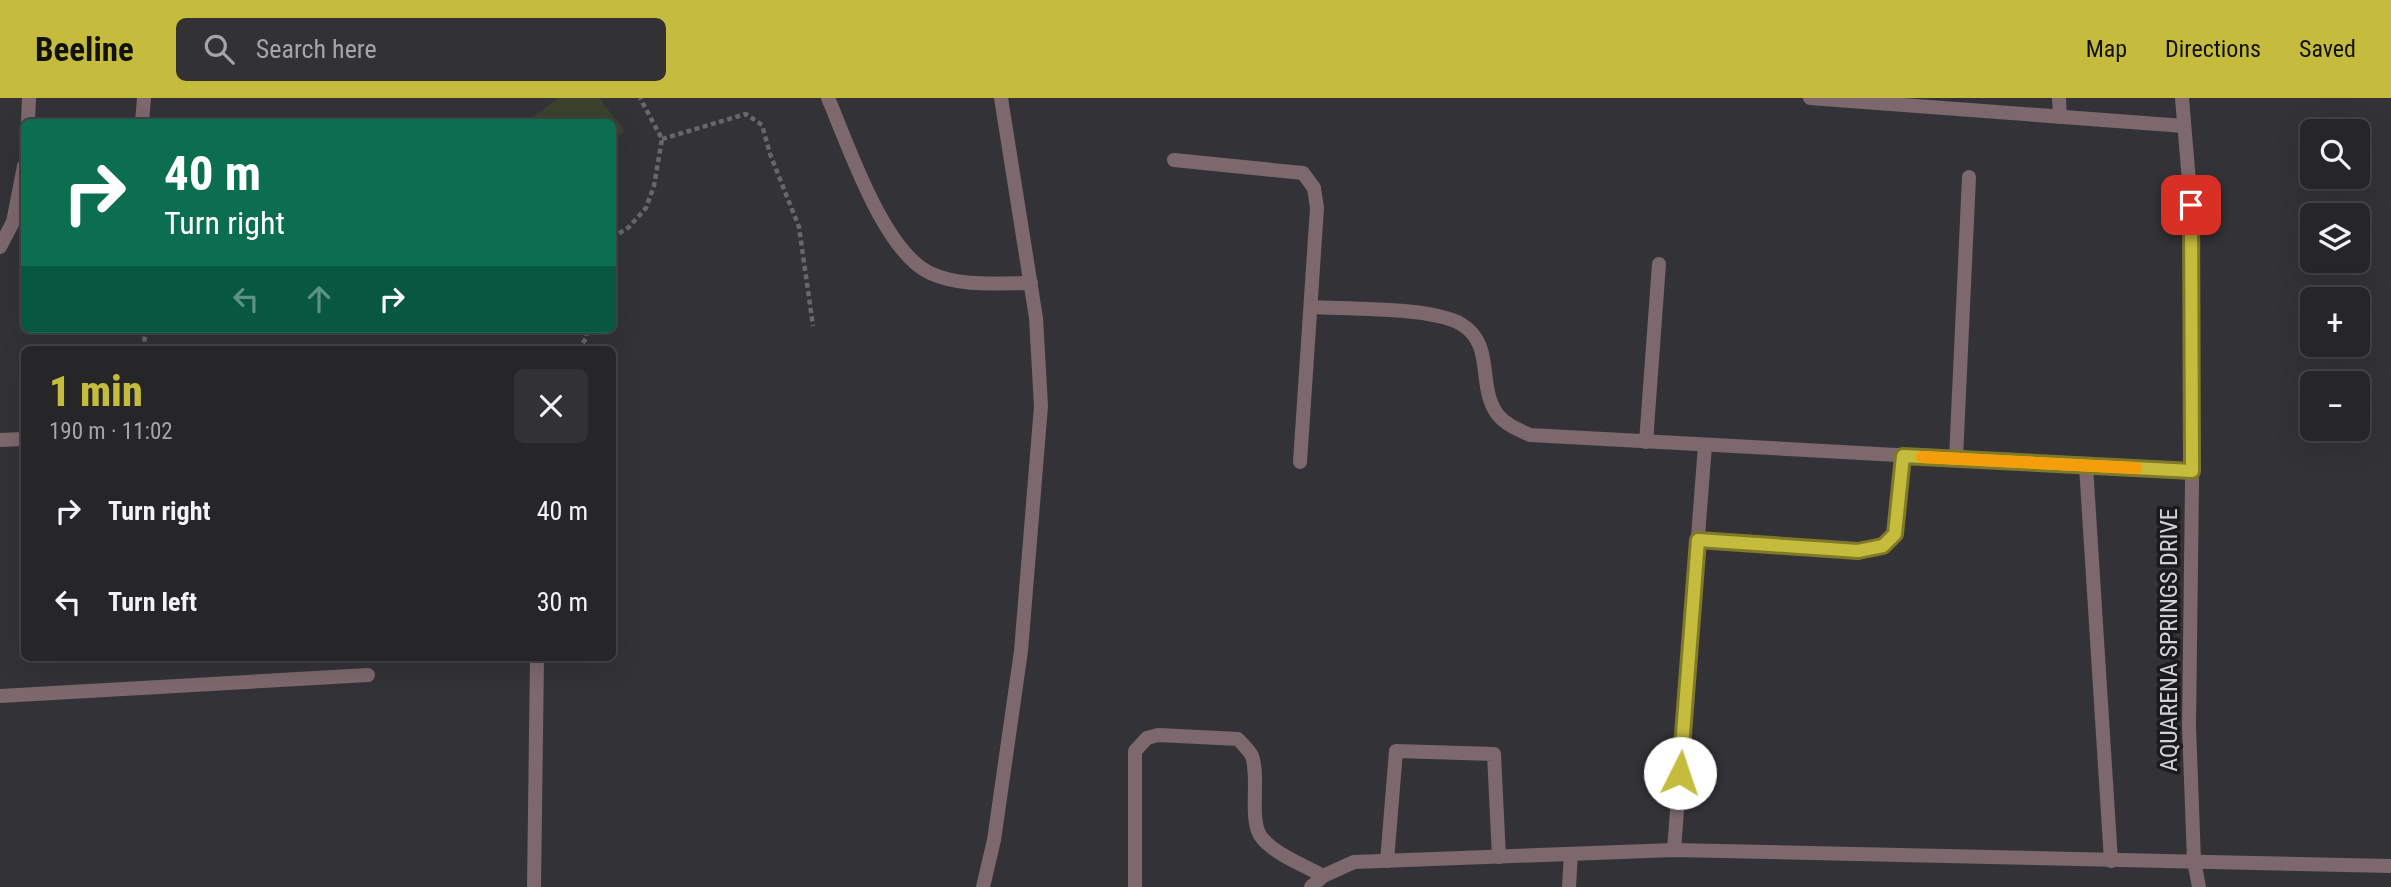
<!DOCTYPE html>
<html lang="en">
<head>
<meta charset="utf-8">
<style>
  :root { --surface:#262629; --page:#323235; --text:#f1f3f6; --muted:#a4a5a8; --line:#424346; --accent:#c5bc3d }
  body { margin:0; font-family:"Roboto Condensed",sans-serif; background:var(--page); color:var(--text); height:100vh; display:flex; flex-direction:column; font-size:26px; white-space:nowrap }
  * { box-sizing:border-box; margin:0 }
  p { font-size:23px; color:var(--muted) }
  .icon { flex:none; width:38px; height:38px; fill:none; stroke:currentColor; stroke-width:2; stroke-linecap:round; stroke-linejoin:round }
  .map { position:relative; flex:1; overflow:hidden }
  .sheet { position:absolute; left:21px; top:248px; width:595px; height:315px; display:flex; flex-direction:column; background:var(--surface); border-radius:10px; box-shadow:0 7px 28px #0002,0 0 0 2px var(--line) }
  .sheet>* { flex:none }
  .guide { position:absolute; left:21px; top:21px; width:595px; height:214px; border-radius:10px; box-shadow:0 7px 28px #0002,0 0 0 2px var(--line); background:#0b6e4f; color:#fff; overflow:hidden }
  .tools { position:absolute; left:2300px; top:21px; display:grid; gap:14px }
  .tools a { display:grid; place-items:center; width:70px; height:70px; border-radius:10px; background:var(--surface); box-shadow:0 7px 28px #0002,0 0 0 2px var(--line); font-size:35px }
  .pin { position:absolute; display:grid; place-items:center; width:60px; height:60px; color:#fff; margin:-30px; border-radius:14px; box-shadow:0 4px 10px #0006 }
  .me { position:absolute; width:77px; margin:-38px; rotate:4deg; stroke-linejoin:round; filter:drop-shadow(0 0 5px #0008) }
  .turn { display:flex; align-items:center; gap:24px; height:147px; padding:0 28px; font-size:32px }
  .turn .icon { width:91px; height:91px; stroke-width:2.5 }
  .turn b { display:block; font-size:49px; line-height:60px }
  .lanes { display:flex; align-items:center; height:66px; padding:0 28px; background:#0003; justify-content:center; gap:35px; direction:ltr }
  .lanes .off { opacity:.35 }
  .round { display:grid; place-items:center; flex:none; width:74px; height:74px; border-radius:10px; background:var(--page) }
  .overview { display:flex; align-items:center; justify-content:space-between; height:119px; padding:0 28px }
  h1 { font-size:42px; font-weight:800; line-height:52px; color:var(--accent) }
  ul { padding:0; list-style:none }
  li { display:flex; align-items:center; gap:21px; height:91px; padding:0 28px }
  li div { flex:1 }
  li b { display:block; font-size:26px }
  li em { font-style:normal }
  header { display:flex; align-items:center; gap:42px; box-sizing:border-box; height:98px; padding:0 35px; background:var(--accent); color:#111 }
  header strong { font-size:33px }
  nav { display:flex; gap:38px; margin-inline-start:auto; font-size:24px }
  .search { width:490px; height:63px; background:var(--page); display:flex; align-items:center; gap:18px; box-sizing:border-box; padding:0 24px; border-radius:10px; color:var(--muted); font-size:26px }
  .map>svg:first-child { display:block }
  .green { fill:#3a422d }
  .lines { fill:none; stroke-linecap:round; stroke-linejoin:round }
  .path { stroke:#68686b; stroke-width:4.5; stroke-dasharray:5 3.5; stroke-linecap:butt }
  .lane { stroke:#7c686d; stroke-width:14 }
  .street { stroke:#7c686d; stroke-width:14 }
  .route-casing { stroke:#807a28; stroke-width:18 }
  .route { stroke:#c5bc3d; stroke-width:12 }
  .slow { stroke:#f59e0b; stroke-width:12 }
  .labels { text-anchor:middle; stroke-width:7; stroke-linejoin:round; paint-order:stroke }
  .street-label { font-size:24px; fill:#d2d2d4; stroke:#1b1b1d }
</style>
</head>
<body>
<header>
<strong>Beeline</strong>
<div class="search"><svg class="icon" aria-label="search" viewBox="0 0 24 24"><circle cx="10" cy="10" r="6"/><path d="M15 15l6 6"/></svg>Search here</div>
<nav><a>Map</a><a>Directions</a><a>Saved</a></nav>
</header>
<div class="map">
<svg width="2391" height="789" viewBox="0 0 2391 789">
  <rect width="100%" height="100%" fill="#333337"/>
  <path class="green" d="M558 0H599L625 33 613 43 612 24H527Z"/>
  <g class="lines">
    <g class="path">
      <path d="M662 41 746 16 762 27 770 56 799 129 813 228"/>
      <path d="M612 140 629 129 646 110 654 88 662 41 640 0"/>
      <path d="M143 252 146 231"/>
      <path d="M578 252 587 239 586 231"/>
    </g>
    <g class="lane">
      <path d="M828 0C848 46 883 153 930 175 960 189 998 185 1031 185"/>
      <path d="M1810 0 2184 28"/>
      <path d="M2059 0 2060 19"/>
      <path d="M28 24 29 0"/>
      <path d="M142 24 144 0"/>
      <path d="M1174 62 1303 75 1314 90 1317 110 1300 364"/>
      <path d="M0 149 13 124 24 68"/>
      <path d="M1311 209C1348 211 1432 209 1461 226 1496 247 1476 288 1498 317 1506 327 1519 332 1530 337L2192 373"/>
      <path d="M0 342 24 341"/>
      <path d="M1646 344 1659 166"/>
      <path d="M1956 360 1969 79"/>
      <path d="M2086 368 2111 763"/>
      <path d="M1698 442 1858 453 1883 448 1895 436 1903 358"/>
      <path d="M0 598 368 577"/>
      <path d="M1674 752 1705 347"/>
      <path d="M1387 763 1396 653 1494 656 1499 759"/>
      <path d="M534 789 537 560"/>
      <path d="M983 789 994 742 1021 553 1041 308 1036 220 1001 0"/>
      <path d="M1135 789V653L1147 640 1158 637 1238 641C1242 646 1249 652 1252 658 1260 681 1248 724 1262 740 1276 757 1304 767 1323 778"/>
      <path d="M1311 789 1323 778 1354 764 1674 752 2391 768"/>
      <path d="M1569 789 1571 756"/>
    </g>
    <path class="street" d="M2182 0 2191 107 2193 305 2189 628 2194 763 2199 789"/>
  </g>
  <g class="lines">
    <defs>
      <path id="route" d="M1680 675 1698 442 1858 453 1883 448 1895 436 1903 358 2192 373 2191 107"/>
    </defs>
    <use href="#route" class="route-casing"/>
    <use href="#route" class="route"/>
    <path class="slow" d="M1922 359 2136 370"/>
  </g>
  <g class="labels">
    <g class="street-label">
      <text transform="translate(2169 542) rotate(-90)" y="8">AQUARENA SPRINGS DRIVE</text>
    </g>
  </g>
</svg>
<div class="tools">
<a><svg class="icon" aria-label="search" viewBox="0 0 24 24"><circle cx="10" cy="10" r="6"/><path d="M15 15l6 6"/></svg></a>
<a><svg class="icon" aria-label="layers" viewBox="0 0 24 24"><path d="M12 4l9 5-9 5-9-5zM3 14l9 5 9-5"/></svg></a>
<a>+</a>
<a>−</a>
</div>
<div class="pin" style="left:2191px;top:107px;background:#d93025"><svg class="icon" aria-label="arrive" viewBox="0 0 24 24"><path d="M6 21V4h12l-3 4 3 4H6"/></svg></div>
<svg class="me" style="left:1680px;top:675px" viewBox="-20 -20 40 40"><circle r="19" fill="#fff"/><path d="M0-13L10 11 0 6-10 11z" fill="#c5bc3d"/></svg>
<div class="guide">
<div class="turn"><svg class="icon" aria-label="right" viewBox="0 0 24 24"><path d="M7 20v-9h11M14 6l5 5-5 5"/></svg><div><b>40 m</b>Turn right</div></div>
<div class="lanes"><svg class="icon off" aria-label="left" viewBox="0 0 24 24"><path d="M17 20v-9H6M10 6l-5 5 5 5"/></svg><svg class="icon off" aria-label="ahead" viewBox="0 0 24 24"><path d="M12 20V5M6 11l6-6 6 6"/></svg><svg class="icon" aria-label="right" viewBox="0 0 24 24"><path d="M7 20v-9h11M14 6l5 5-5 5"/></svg></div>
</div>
<section class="sheet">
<div class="overview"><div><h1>1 min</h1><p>190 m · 11:02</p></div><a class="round"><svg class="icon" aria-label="close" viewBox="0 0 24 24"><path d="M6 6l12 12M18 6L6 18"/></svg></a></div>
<ul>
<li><svg class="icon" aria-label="right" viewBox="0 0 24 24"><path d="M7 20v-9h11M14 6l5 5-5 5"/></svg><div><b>Turn right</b></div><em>40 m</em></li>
<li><svg class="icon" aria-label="left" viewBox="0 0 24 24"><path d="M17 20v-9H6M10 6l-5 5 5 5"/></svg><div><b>Turn left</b></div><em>30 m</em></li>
</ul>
</section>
</div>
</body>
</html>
